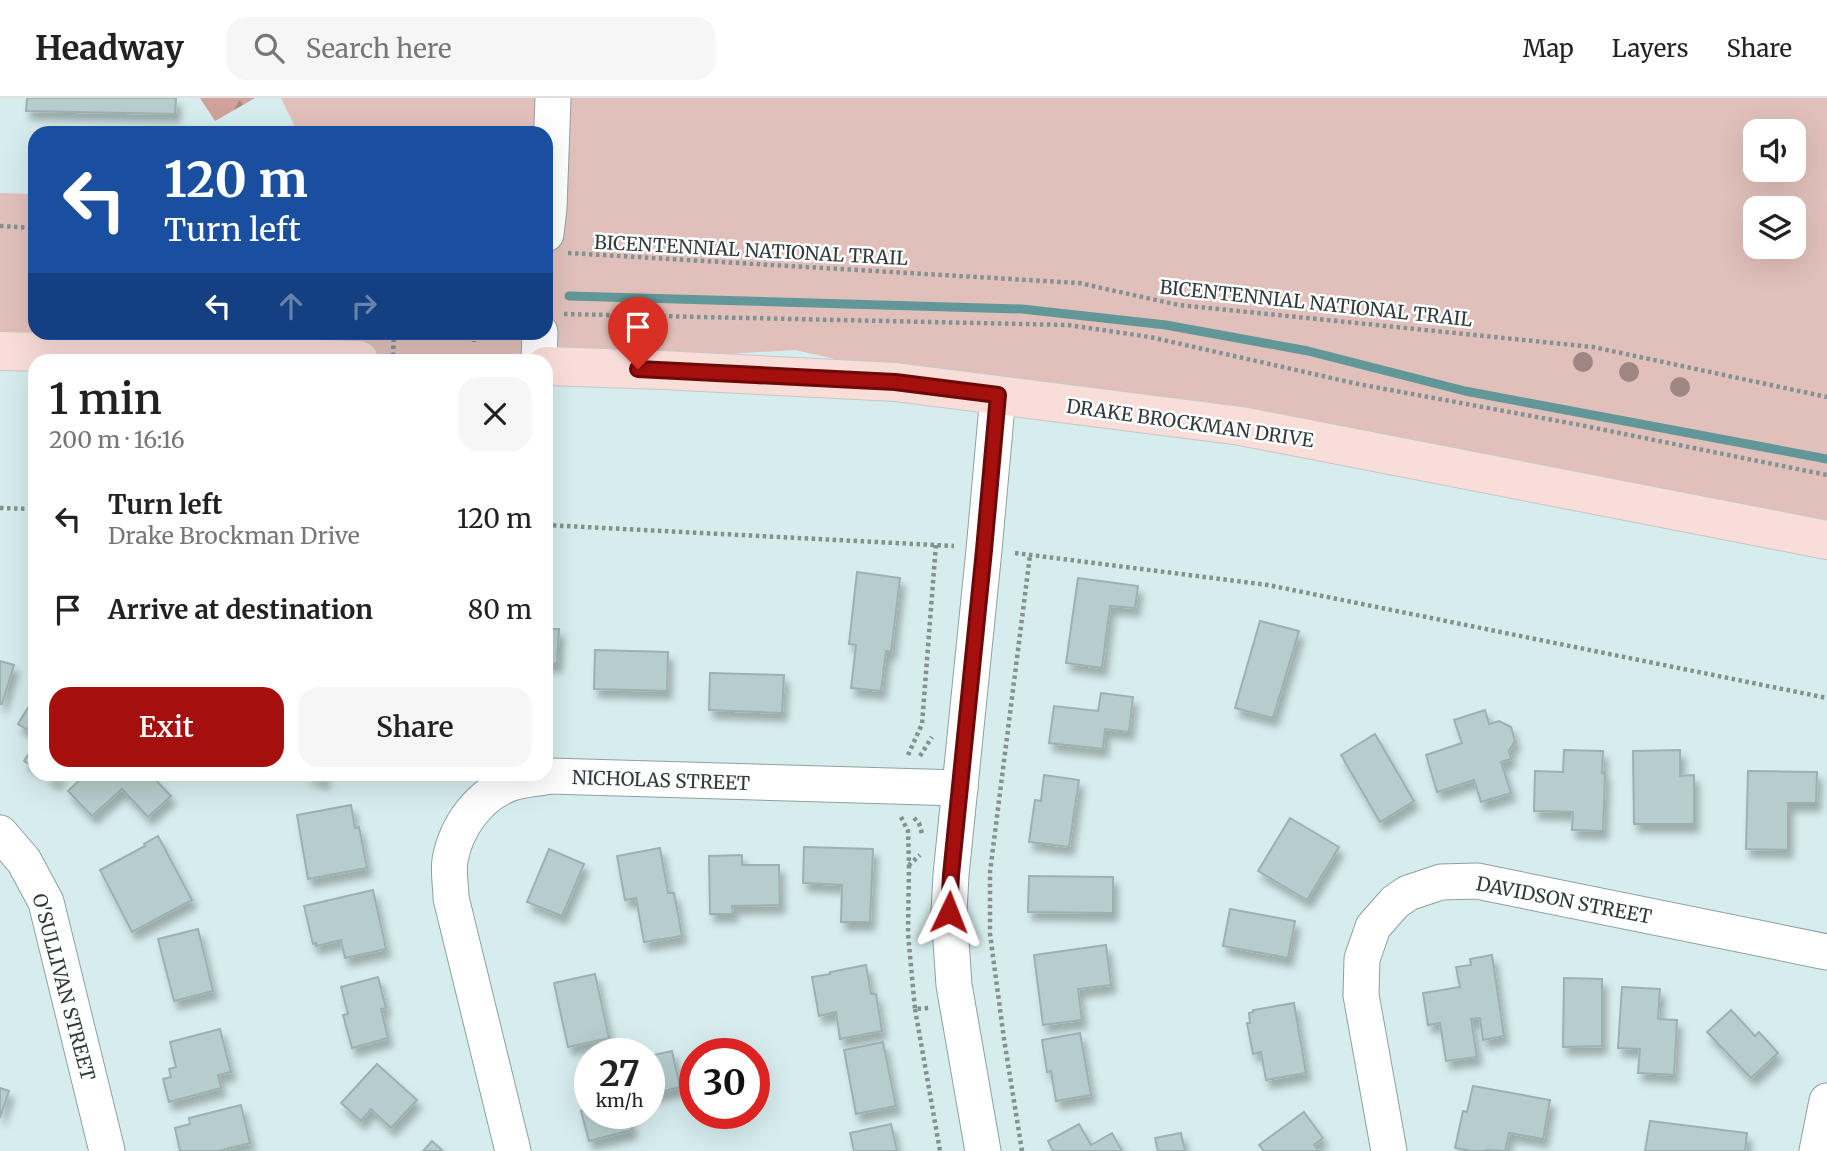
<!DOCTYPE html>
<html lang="en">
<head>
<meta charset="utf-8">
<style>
  :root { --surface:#fff; --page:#f6f6f6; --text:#222; --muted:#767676; --line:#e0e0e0; --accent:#a50f0e }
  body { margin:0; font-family:Merriweather,serif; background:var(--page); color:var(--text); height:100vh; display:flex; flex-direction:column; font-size:26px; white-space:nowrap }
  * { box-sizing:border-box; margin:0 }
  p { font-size:23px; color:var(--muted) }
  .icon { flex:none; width:38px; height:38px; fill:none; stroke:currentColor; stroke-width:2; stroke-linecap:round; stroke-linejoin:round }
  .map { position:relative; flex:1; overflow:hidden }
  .drawer { position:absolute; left:28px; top:256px; width:525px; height:427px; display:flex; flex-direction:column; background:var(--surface); border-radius:21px; box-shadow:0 7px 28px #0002 }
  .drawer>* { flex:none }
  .top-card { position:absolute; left:28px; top:28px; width:525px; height:214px; border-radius:21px; box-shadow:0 7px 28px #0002; background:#1a4fa0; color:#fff; overflow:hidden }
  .tools { position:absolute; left:1743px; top:21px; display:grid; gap:14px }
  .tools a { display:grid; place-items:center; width:63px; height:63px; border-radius:14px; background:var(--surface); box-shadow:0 7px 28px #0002; font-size:35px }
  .speed { position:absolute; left:574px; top:940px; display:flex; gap:14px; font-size:35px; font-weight:700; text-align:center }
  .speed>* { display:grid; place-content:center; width:91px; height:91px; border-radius:50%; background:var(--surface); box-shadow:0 7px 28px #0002; line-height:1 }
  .speed small { font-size:18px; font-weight:400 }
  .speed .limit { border:10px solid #d22; background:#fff; color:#111 }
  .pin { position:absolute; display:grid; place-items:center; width:60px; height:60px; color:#fff; margin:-72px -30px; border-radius:50% 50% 50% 0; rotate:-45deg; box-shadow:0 0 7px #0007 }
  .pin .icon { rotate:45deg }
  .me { position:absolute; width:77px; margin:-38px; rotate:2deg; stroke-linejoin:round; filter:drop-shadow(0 0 5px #0008) }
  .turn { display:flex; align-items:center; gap:24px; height:147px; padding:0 21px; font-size:32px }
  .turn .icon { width:91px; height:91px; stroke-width:2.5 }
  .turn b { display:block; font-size:49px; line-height:60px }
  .lanes { display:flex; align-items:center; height:66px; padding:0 21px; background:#0003; justify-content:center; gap:35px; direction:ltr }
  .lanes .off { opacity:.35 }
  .round { display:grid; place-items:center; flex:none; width:74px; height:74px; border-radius:21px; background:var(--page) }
  .overview { display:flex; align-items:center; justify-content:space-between; height:119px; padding:0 21px }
  h1 { font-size:42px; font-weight:600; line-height:52px }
  .primary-button { display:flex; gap:14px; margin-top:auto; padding:14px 21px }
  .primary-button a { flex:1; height:80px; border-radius:21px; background:var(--accent); color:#fff; font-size:28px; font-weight:600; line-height:80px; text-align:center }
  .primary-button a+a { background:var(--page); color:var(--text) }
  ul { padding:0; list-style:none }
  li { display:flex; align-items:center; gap:21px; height:91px; padding:0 21px }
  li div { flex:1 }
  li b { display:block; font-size:26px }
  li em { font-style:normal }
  header { display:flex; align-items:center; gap:42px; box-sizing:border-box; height:98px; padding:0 35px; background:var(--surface); border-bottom:2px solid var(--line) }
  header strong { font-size:33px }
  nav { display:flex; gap:38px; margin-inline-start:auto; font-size:24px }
  .search { width:490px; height:63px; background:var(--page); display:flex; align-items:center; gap:18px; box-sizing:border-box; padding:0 24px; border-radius:21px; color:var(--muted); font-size:26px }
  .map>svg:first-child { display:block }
  .green { fill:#e1c0bb; fill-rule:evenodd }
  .forest { fill:url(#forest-firs) }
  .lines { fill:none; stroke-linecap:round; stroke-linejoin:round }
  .stream { stroke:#629799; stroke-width:9 }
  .building { fill:#b7cccd; stroke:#9cb1b2; stroke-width:2; filter:url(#shadow) }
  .minor-casing { stroke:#8da1a2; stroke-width:37 }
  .major-casing { stroke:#c5c8c8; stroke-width:40 }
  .path { stroke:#829192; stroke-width:4.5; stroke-dasharray:3.5 3.5; stroke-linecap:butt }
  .minor { stroke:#fff; stroke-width:35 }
  .major { stroke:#f9ddd9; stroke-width:38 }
  .tree { fill:#9e8783 }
  .route-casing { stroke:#6b0a09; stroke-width:18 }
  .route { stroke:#a50f0e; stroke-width:12 }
  .labels { text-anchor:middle; stroke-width:5; stroke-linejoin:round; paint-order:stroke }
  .street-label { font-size:19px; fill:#313a3a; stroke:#fff }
</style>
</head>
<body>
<header>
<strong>Headway</strong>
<div class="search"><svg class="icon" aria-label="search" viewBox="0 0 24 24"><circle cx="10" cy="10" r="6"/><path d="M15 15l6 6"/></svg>Search here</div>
<nav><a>Map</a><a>Layers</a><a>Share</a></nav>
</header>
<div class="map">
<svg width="1827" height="1053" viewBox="0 0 1827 1053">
  <defs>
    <pattern id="forest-firs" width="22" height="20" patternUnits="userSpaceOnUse" patternTransform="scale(1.75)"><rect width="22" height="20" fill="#d0a29b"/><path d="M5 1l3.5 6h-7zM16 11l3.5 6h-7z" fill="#a9857f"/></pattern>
    <filter id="shadow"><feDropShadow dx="4.5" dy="8" stdDeviation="3.5" flood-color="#0004"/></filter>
  </defs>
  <rect width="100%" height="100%" fill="#d6eced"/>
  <path class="green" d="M281 0H1827V445L998 297 795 252 546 267V262H359L0 253V95L35 96V234H546V35H298ZM1755 33H1794V72H1755ZM1755 110H1794V149H1755Z"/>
  <path class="forest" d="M200 0H255L215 23Z"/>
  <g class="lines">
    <path class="stream" d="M569 198 1022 211 1166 227 1308 253 1465 293 1827 361"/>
  </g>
  <g class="building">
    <path d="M27 0H176L175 16 26 13Z"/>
    <path d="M857 474 900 480 891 554 886 553 881 593 851 590 856 547 849 546Z"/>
    <path d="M1078 480 1138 488 1135 510 1110 508 1102 570 1066 565Z"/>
    <path d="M1260 523 1299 533 1273 620 1235 610Z"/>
    <path d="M546 531H559L557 566 546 565Z"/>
    <path d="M595 552 668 554 667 593 594 591Z"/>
    <path d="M0 563 14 567 2 606H0Z"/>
    <path d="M710 575 784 577 782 615 709 612Z"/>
    <path d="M1101 595 1133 599 1129 634 1105 631 1103 651 1049 645 1054 608 1098 613Z"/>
    <path d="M35 598V637L18 626Z"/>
    <path d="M1485 612 1489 626 1499 623 1511 629 1515 643 1509 653 1511 661 1501 664 1511 695 1481 704 1474 682 1437 694 1426 657 1462 645 1454 622Z"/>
    <path d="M1375 636 1414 703 1380 724 1341 657Z"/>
    <path d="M35 646V670L24 663Z"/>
    <path d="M1564 652 1603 653 1602 675H1605L1603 733 1572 732 1573 714 1534 713 1535 673 1563 674Z"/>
    <path d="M1680 652V678L1694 677V726H1634L1633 653Z"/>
    <path d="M1748 673 1817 674 1816 705H1788V752L1746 751Z"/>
    <path d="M44 676H61L56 683Z"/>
    <path d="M86 676H150L171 698 148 719 122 691 92 718 68 693Z"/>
    <path d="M305 676H326L323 683Z"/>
    <path d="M1044 677 1079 682 1069 749 1029 744 1035 702 1041 703Z"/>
    <path d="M351 707 355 730 359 729 367 770 308 781 297 717Z"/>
    <path d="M1290 720 1339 749 1307 802 1258 773Z"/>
    <path d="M158 738 192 802 132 834 100 772 145 748 144 746Z"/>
    <path d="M804 749 873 751 870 824H841L842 787 803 785Z"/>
    <path d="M660 750 668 795H674L682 838 644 844 636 800 625 802 617 758Z"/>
    <path d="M549 751 584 766 562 818 527 804Z"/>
    <path d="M742 757V767H779L780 807 732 808 733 816H710L709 758Z"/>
    <path d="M1029 778 1113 779V815L1028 814Z"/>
    <path d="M373 792 386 851 345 860 341 842 316 848V845L313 846 304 808Z"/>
    <path d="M1230 811 1295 823 1288 860 1223 848Z"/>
    <path d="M198 831 213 893 174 903 158 841Z"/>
    <path d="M1106 847 1111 887 1078 891 1082 922 1043 927 1034 857Z"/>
    <path d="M1492 857 1504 938 1483 942 1480 920 1471 921 1477 959 1446 963 1440 925 1428 927 1423 895 1460 889 1456 869 1471 867 1470 861Z"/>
    <path d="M866 867 871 896H876L882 933 840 941 836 914 819 918 812 879 830 876V874Z"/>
    <path d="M595 876 609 940 568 949 554 885Z"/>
    <path d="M378 879 386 910 381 911 388 940 352 950 343 917 348 916 341 889Z"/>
    <path d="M1564 880 1602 881V948L1563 949Z"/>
    <path d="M1622 889 1660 891 1658 921 1677 922 1674 977 1638 975 1640 951 1618 950Z"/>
    <path d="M1294 905 1306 975 1266 982 1261 954 1253 956 1247 925H1250L1249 915 1253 914V912Z"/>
    <path d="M1731 912 1755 938 1759 934 1778 955 1751 980 1707 934Z"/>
    <path d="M220 931 231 974 218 977 221 990 169 1004 163 981 171 979 169 971 176 969 170 944Z"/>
    <path d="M1080 935 1091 997 1056 1003 1051 973 1047 974 1042 942Z"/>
    <path d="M883 944 896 1008 856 1016 844 952Z"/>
    <path d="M672 953 680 989 649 997V958Z"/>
    <path d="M377 966 417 1002 391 1030 371 1011 361 1023 341 1005Z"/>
    <path d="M590 973V1015H628L632 1032 589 1043 581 1013 584 1012 576 977Z"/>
    <path d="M1473 988 1550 1002 1543 1041 1509 1035 1505 1053 1486 1052 1485 1053H1471L1455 1050 1463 1013 1467 1014Z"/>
    <path d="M0 990 9 993 0 1020Z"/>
    <path d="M241 1007 250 1045 219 1053H180L175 1030 190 1026 189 1020Z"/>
    <path d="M1304 1014 1323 1040 1314 1047 1319 1053H1264L1259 1047Z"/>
    <path d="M1650 1023 1747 1035 1745 1053H1645Z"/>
    <path d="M891 1026 897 1053H854L850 1035Z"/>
    <path d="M1079 1026 1091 1047 1112 1035 1122 1053H1053L1048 1043Z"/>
    <path d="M1181 1035 1185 1053H1158L1155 1040Z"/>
    <path d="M432 1043 443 1053H423Z"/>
  </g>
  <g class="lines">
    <defs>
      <g id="minor">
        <path d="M546 136 549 110 553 0"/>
        <path d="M539 262 540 234"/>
        <path d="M0 735 24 763 46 804 107 1053"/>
        <path d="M513 1053 451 800C451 788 448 774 450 762 456 729 479 696 512 685 524 681 537 681 550 678L960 690"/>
        <path d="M983 1053 954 887 949 814 951 777 984 452 998 297"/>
        <path d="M1389 1053 1361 897 1362 861 1373 829 1395 804 1408 795 1441 784 1477 783 1827 854"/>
        <path d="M1817 1053 1827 1003"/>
      </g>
      <g id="major">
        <path d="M0 253 359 262"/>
        <path d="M546 268 662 272 895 284 1241 328 1827 442"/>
      </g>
    </defs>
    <use href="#minor" class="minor-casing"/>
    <use href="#major" class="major-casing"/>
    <g class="path">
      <path d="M0 128 35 130"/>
      <path d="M568 155 1079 185 1179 207 1593 249 1827 299"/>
      <path d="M564 216 1068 227 1150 239 1358 286 1580 327 1827 377"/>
      <path d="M440 234 474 235V244"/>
      <path d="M393 258 394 234"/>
      <path d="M0 410 35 411"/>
      <path d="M546 427 954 448"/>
      <path d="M1015 455 1268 487 1827 600"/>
      <path d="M908 657 922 626 936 446"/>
      <path d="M920 658 932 639"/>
      <path d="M901 719 908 733 909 767 920 757"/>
      <path d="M914 720 919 725 922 736"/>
      <path d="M909 767 908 836 915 911 929 910"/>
      <path d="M915 911 940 1053"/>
      <path d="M1022 1053 1004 941 990 836V774L1030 457"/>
    </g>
    <use href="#minor" class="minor"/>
    <use href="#major" class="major"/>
  </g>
  <g class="tree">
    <circle cx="1583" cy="264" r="10"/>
    <circle cx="1629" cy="274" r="10"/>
    <circle cx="1680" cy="289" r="10"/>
  </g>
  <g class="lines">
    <defs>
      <path id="route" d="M638 271 895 284 998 297 984 452 951 777 949 814"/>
    </defs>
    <use href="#route" class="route-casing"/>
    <use href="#route" class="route"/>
  </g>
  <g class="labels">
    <g class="street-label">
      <text transform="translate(751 152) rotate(3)" y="7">BICENTENNIAL NATIONAL TRAIL</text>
      <text transform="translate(1316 205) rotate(6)" y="7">BICENTENNIAL NATIONAL TRAIL</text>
      <text transform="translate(1190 325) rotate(8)" y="7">DRAKE BROCKMAN DRIVE</text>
      <text transform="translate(661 682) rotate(2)" y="7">NICHOLAS STREET</text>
      <text transform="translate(1564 802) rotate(11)" y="7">DAVIDSON STREET</text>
      <text transform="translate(64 889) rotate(75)" y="7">O'SULLIVAN STREET</text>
    </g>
  </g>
</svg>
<div class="tools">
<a><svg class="icon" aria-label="sound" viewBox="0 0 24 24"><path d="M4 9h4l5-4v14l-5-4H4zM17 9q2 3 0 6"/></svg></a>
<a><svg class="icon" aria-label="layers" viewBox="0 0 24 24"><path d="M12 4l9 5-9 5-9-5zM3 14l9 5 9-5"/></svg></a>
</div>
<div class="speed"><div>27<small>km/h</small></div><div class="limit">30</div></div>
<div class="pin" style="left:638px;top:271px;background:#d93025"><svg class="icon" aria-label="arrive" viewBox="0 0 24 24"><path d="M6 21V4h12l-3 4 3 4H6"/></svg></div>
<svg class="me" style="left:949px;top:814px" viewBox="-20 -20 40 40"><path d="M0-17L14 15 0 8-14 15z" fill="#a50f0e" stroke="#fff" stroke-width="4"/></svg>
<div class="top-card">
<div class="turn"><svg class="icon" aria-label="left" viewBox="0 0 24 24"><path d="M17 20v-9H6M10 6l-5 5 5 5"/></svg><div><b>120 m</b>Turn left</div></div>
<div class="lanes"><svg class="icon" aria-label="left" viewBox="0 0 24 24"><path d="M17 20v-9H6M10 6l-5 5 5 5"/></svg><svg class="icon off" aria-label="ahead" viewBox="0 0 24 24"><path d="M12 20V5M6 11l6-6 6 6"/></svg><svg class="icon off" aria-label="right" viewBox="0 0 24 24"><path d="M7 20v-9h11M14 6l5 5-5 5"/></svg></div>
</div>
<section class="drawer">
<div class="overview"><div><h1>1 min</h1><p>200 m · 16:16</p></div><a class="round"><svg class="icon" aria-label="close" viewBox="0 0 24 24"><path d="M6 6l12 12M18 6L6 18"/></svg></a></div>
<ul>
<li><svg class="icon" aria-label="left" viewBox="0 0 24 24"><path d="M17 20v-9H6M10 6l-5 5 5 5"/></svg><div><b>Turn left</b><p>Drake Brockman Drive</p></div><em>120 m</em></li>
<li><svg class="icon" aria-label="arrive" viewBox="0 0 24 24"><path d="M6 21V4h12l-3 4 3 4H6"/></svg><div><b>Arrive at destination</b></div><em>80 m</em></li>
</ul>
<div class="primary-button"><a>Exit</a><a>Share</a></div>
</section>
</div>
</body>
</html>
